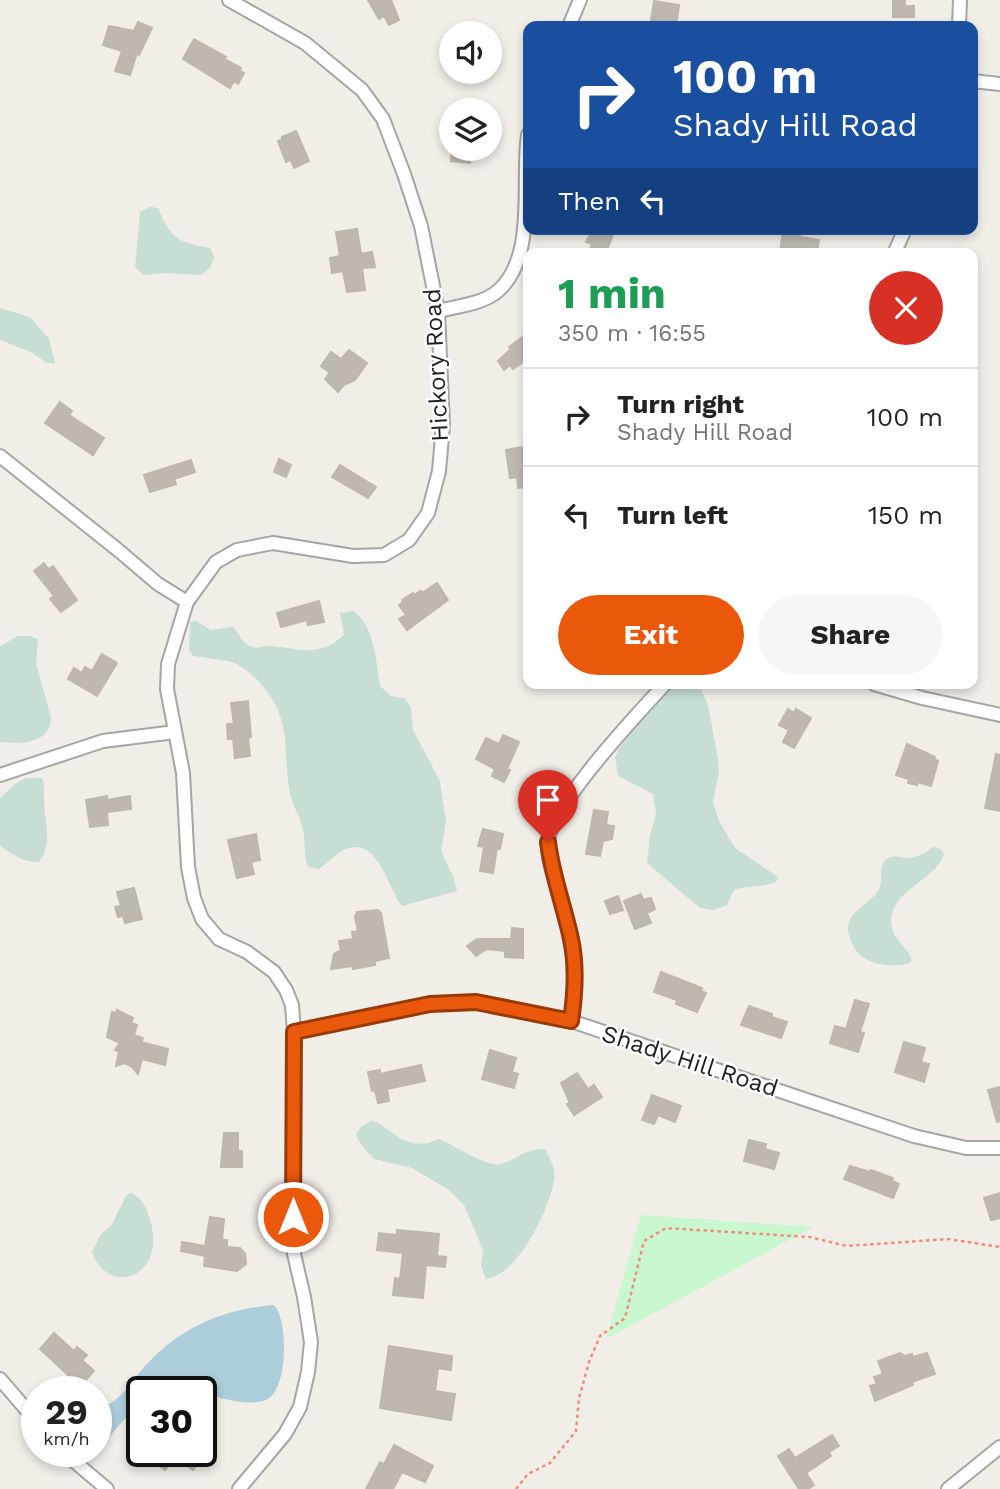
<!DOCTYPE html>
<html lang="en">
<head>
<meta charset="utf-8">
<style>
  :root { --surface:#fff; --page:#f6f6f6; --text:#222; --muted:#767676; --line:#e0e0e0; --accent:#ea580c }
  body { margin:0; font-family:"Work Sans",sans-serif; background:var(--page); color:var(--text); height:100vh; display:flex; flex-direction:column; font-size:26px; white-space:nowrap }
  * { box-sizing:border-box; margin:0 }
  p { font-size:23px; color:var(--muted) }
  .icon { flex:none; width:38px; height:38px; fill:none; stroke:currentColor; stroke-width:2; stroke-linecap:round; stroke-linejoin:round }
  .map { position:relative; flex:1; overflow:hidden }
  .drawer { position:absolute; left:523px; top:248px; width:455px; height:441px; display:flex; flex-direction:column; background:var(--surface); border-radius:14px; box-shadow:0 4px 10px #0003 }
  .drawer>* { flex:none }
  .banner { position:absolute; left:523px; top:21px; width:455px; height:214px; border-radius:14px; box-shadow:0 4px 10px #0003; background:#1a4fa0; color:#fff; overflow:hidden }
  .fabs { position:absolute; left:439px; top:21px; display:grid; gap:14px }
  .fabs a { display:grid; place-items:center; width:63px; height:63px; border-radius:50%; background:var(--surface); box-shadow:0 4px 10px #0003; font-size:35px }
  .speed { position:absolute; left:21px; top:1376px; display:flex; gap:14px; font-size:35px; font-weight:700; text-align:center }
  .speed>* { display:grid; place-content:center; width:91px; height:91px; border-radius:50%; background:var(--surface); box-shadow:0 4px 10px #0003; line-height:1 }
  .speed small { font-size:18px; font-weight:400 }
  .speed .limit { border:4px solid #111; border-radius:10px; background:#fff; color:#111 }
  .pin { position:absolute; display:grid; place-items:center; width:60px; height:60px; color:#fff; margin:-72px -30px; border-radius:50% 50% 50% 0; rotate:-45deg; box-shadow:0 0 7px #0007 }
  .pin .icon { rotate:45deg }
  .me { position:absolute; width:77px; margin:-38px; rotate:0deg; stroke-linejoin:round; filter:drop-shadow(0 0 5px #0008) }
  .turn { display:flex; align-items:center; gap:24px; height:147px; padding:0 35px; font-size:32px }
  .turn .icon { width:91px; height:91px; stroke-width:2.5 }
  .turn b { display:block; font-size:49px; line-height:60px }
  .then { display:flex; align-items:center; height:66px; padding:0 35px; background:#0003; gap:14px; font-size:26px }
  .round { display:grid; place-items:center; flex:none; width:74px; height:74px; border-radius:37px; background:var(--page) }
  .headline { display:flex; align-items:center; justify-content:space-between; height:119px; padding:0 35px }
  h1 { font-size:42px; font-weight:700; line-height:52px; color:#1e9e55 }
  .primary-button { display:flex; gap:14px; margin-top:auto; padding:14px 35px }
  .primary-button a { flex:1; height:80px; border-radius:42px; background:var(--accent); color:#fff; font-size:28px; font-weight:700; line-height:80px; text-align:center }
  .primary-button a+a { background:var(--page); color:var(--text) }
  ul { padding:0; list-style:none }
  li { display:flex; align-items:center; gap:21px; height:98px; padding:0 35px; border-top:2px solid var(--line) }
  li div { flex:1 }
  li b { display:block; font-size:26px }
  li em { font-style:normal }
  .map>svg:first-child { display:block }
  .wetland { fill:#c6ded4 }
  .park { fill:#c9f7d0 }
  .water { fill:#accedb }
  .building { fill:#beb8b1; stroke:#c2b6ab; stroke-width:2 }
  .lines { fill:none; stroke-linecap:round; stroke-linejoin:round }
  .minor-casing { stroke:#a5a5a5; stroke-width:16 }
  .path { stroke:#f28c78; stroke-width:2.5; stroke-dasharray:3.5 3.5; stroke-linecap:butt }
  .minor { stroke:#fff; stroke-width:12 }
  .route-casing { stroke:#983908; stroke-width:18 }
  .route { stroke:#ea580c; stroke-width:12 }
  .labels { text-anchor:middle; stroke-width:5; stroke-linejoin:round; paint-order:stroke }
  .street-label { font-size:24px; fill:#212121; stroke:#fff }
</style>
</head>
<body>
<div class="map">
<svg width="1000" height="1489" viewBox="0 0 1000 1489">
  <rect width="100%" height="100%" fill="#f1eee8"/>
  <g class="wetland">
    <path d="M150 207 158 208C172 241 177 241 210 248L214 257 210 268 201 275 163 273 144 275 135 267 140 212Z"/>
    <path d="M0 308 30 317 49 339 55 363H47L31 352 0 340Z"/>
    <path d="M353 611C375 626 376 662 380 686L391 696 404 698 411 707 413 730 440 781 446 822 441 851 453 876 457 891 402 906C388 889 378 836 346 849 336 853 328 863 319 869L308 867C303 853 306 839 302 825 298 813 291 802 289 789 283 745 292 716 257 680 250 673 240 664 231 662 219 659 206 658 193 656L189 650 190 622 196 621 211 630 233 627C240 634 241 643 252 647 257 649 263 646 268 646 299 647 316 660 344 635L340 613Z"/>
    <path d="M18 636H29L38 639 36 664 51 717C50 745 20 744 0 742V646Z"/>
    <path d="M666 684H699L708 705 718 759 719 771 713 802 719 821 735 848 778 877 776 882C761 888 748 885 734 890L727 905 713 910 700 908 647 863 650 835 656 814 653 794 618 776 615 757 620 747 637 725 646 704Z"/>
    <path d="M26 778H42C45 786 44 792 44 801 44 823 54 842 39 862 24 863 13 854 0 846V798L16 783Z"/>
    <path d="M933 847 941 849 944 854C934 883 886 891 892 927 894 941 908 947 912 960L908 964C884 968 858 964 850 938 848 933 847 927 849 922 855 908 872 902 879 889 884 880 877 865 887 859 894 854 901 858 909 858 917 858 926 852 933 847Z"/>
    <path d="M371 1121 377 1122C397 1136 413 1152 438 1139 453 1144 483 1166 499 1164 514 1163 521 1149 545 1149 550 1159 556 1169 554 1180 550 1209 517 1276 486 1279L481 1266 483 1250 464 1205 449 1190 412 1168 374 1159 361 1145 356 1135 361 1127Z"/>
    <path d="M131 1193C143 1198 148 1211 151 1223 165 1280 107 1296 92 1252L101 1234 111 1226 126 1196Z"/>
  </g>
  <path class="park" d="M641 1215 813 1227 606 1339Z"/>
  <path class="water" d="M274 1305C289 1321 288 1391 266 1400 246 1407 221 1397 201 1394V1391H142V1406C125 1412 113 1438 96 1448V1409C125 1401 129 1382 148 1363 183 1326 225 1309 274 1305Z"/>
  <g class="building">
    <path d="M368 0H391L399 20 389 25 384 16 379 19Z"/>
    <path d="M893 0H905V6H914V17H893Z"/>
    <path d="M654 1 679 5 676 26H650Z"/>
    <path d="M138 22 152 28 139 55 137 53 130 75 115 71 122 51 103 45 109 26 134 31Z"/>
    <path d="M194 39 226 57 224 59 241 68 240 71 244 73 238 84 234 81 230 88 183 59Z"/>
    <path d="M296 131 309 161 294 168 291 160 286 162 278 141 283 139 282 137Z"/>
    <path d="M452 149H472L470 163 451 161Z"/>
    <path d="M357 229 361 254 372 252 375 267 362 268 365 290 347 292 343 271 332 273 330 258 340 256 336 232Z"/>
    <path d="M593 229H615L607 250 604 249 602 254H588L592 244 586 242Z"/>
    <path d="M783 230 801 233 800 237 819 240 817 252 798 249 797 254H780Z"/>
    <path d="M528 333V358L513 369 510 365 504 370 498 361 511 349 509 347Z"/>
    <path d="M349 350 367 363 355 380 344 385 338 392 325 379 330 373 321 366 331 352 341 359Z"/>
    <path d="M60 402 72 411 69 415 104 438 93 455 45 423Z"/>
    <path d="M528 446V456H526L528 487 518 488 517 477 510 478 506 450Z"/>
    <path d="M279 459 291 465 286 477 274 472Z"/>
    <path d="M191 460 195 472 174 479 176 484 150 492 144 475Z"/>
    <path d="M340 465 376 487 368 498 332 477Z"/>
    <path d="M44 563 48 569 53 566 77 600 61 612 50 599 54 596 34 571Z"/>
    <path d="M437 583 448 600 407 630 399 619 406 615 399 605 403 602 402 600 413 593 414 595 421 591 422 593Z"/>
    <path d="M319 601 324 622 308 625 307 620 281 627 277 613Z"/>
    <path d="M102 654 117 663 97 696 68 679 74 668 82 673 85 667 92 671Z"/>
    <path d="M248 701 251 737 248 738 250 756 235 758 233 739H228L227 724H234L231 703Z"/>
    <path d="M788 709 794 713 796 709 811 718 794 748 783 742 789 730 779 725Z"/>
    <path d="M503 735 519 742 507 769 510 770 504 782 492 776 495 769 476 759 486 738 499 744Z"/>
    <path d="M907 744 935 757 934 759 938 761 931 786 918 782 917 785 908 783 909 779 896 775Z"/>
    <path d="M996 754 1000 755V811L985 808Z"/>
    <path d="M107 796V800L130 796 131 809 107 812 108 825 90 827 86 800Z"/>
    <path d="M594 810 608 812 606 825 614 826 612 839 603 841 600 856 586 854Z"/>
    <path d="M483 829 503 834 500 849 497 848 493 873 480 871 484 847 478 846Z"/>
    <path d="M256 834 260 860 251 862 254 874 237 878 228 840Z"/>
    <path d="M134 888 142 919 125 923 123 916 118 917 115 907 121 906 117 892Z"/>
    <path d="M641 894 643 900 651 898 655 909 647 913 651 923 635 929 624 901Z"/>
    <path d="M618 896 623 910 610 914 605 901Z"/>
    <path d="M378 910 381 913 389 958 375 961V965L353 969 352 966 331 969 334 954 341 950 339 941 353 939 352 932 358 931 355 917 357 912Z"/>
    <path d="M512 928 523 929V958L505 957V951L487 949 476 956 467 946 477 939H511Z"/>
    <path d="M661 972 702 988 701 991 706 993 697 1012 676 1004 677 1000 654 992Z"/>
    <path d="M855 1000 869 1004 860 1032 864 1033 858 1052 830 1043 835 1026 846 1029Z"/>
    <path d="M749 1006 772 1014V1017L787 1022 781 1038 741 1025Z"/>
    <path d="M117 1010 133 1018 131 1023 137 1025 134 1035 143 1038 141 1042 168 1049 165 1065 142 1059 138 1074 131 1066 124 1063 116 1066 119 1052 115 1050 120 1043 107 1037 112 1012 116 1013Z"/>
    <path d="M904 1042 925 1048 921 1062 929 1064 924 1082 895 1072Z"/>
    <path d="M490 1050 516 1058 512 1072 518 1074 514 1088 482 1079Z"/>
    <path d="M421 1065 425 1081 387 1089 389 1101 378 1103 375 1090 372 1091 368 1072 380 1070V1074Z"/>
    <path d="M577 1073 588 1089 594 1085 602 1097 574 1115 567 1104 570 1103 561 1083Z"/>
    <path d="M1000 1087V1121L997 1122 988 1090Z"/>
    <path d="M652 1095 681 1106 675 1122 658 1115 654 1124 642 1120Z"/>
    <path d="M224 1133H238V1151H242V1167H221Z"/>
    <path d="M749 1140 766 1144 765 1149 779 1153 774 1169 744 1161Z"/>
    <path d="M850 1166 870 1172 871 1170 893 1178 892 1181 899 1184 893 1198 844 1179Z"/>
    <path d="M1000 1193V1218L991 1220 984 1198Z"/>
    <path d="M210 1217 224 1219 222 1240H227V1247L240 1248 245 1254 246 1264 237 1271 204 1266 205 1256 181 1251 182 1242 205 1246Z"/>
    <path d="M397 1230 439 1234 437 1256 446 1257 445 1267 426 1265 423 1298 393 1295 395 1278 400 1279 403 1253 377 1250 379 1233 397 1235Z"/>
    <path d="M54 1333 74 1351 77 1347 87 1355 82 1360 94 1371 80 1386 40 1349Z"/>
    <path d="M389 1346 452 1356 451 1370 438 1368 435 1391 455 1394 451 1420 380 1408Z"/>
    <path d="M900 1353 905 1356 912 1354 913 1357 927 1353 935 1374 912 1382 913 1385 875 1401 870 1386 877 1384 874 1377 883 1374 878 1361Z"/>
    <path d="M832 1435 839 1446 829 1452 831 1456 806 1473 814 1485 808 1489H799L778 1456 789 1449 795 1458Z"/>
    <path d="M394 1445 433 1466 425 1482 402 1472 393 1489H366L380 1462 384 1464Z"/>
    <path d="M156 1451H194L203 1457 193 1470 175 1457 165 1470 150 1458Z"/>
  </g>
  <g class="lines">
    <defs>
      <g id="minor">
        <path d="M229 0 305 43 362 90 383 119 404 174 421 226 438 311 443 425 439 471 428 513 409 540 384 555 353 556 273 543 237 550 216 562 187 602 168 664 167 689 183 773 188 867 194 898 202 919 219 939 247 952 274 972 286 990 292 1005 294 1032V1254L304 1297 311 1342 308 1372 300 1407 285 1434 239 1489"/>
        <path d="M569 26 580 0"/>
        <path d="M959 26 960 0"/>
        <path d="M973 81 1000 84"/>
        <path d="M894 254 905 229"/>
        <path d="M438 311C458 306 484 304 499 290 537 255 521 180 528 135"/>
        <path d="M0 456 118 550 158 584 187 602"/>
        <path d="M874 684 922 698 1000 715"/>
        <path d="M0 775 103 741 175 732"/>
        <path d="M571 1021C578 974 573 945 561 900 556 882 547 861 548 842 550 807 638 713 665 684"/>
        <path d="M294 1032 430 1004 476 1002 571 1021 914 1136 966 1148H1000"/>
        <path d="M0 1379 37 1422"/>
        <path d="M62 1451 107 1489"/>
        <path d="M948 1489 1000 1447"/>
      </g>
    </defs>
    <use href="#minor" class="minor-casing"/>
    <path class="path" d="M516 1489 528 1474 550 1463 576 1431 579 1398 589 1362 600 1336 625 1318 644 1241 666 1228 809 1237 847 1246 948 1239 1000 1247"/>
    <use href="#minor" class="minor"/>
  </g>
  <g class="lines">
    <defs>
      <path id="route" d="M293 1217 294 1032 430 1004 476 1002 571 1021C575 994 577 966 571 939 564 906 552 875 548 842"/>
    </defs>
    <use href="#route" class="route-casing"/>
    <use href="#route" class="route"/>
  </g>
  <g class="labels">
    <g class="street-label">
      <text transform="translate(436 365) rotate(-93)" y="8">Hickory Road</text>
      <text transform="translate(690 1061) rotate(18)" y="8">Shady Hill Road</text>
    </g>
  </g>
</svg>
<div class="fabs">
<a><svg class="icon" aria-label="sound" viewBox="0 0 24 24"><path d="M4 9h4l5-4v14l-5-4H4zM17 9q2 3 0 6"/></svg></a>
<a><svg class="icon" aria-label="layers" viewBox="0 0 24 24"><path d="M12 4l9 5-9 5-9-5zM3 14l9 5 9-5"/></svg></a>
</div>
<div class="speed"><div>29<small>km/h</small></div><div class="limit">30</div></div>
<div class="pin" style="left:548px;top:842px;background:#d93025"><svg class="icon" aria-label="arrive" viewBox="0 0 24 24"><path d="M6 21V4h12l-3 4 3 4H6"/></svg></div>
<svg class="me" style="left:293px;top:1217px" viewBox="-20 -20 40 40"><circle r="17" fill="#ea580c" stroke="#fff" stroke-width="3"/><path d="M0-11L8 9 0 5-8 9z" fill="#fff"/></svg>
<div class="banner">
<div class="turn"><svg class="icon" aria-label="right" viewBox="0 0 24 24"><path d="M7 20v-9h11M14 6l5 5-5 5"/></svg><div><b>100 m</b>Shady Hill Road</div></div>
<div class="then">Then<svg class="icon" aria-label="left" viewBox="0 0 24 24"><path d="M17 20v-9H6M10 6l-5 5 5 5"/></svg></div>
</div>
<section class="drawer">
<div class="headline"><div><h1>1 min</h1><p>350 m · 16:55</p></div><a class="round" style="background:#d93025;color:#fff"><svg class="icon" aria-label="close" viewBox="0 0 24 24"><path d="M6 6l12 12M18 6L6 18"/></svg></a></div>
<ul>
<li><svg class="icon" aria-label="right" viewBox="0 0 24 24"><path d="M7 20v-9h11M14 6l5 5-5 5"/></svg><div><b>Turn right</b><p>Shady Hill Road</p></div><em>100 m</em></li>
<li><svg class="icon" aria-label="left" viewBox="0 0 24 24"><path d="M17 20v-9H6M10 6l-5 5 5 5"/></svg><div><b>Turn left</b></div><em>150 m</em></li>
</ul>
<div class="primary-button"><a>Exit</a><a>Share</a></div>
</section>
</div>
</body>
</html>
